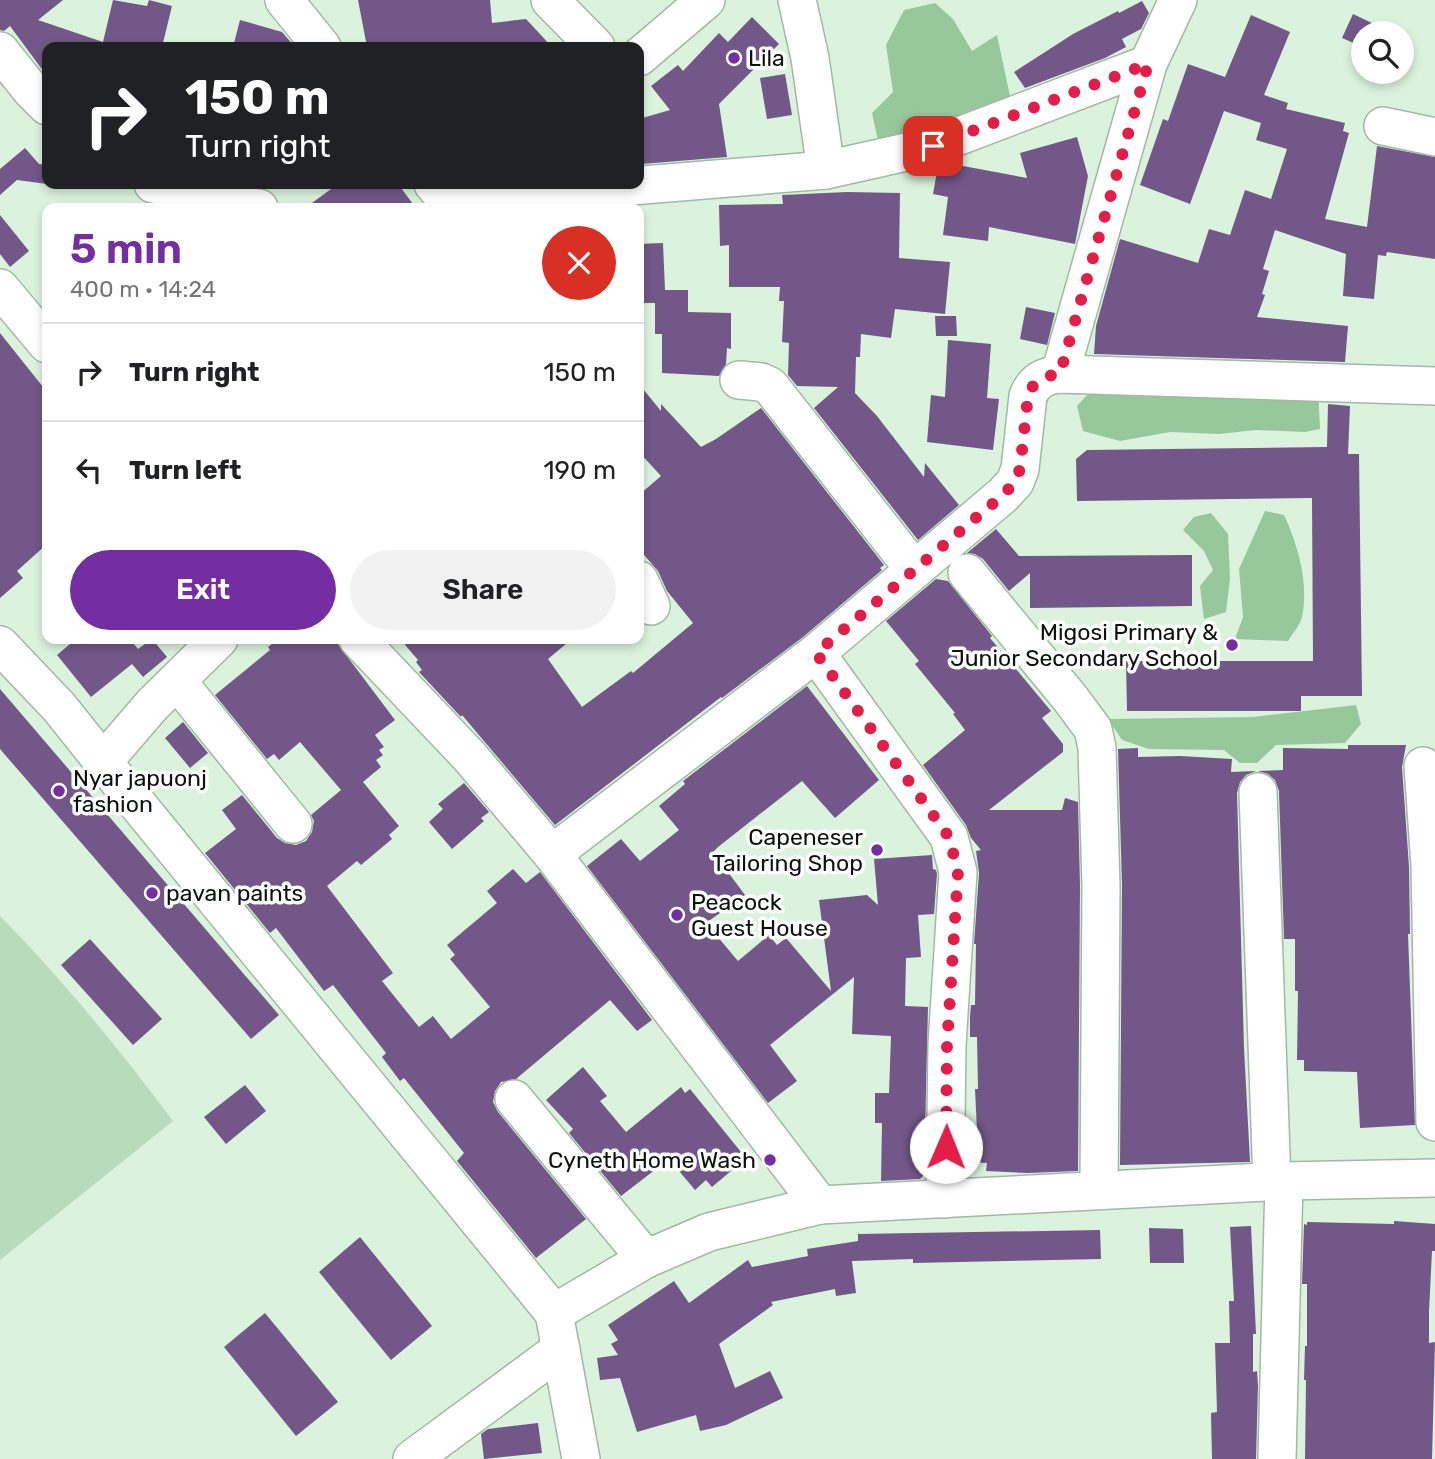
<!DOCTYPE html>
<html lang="en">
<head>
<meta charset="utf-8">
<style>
  :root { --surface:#fff; --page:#f2f2f2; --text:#202124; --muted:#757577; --line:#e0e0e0; --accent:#742ea1 }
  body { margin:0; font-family:Rubik,sans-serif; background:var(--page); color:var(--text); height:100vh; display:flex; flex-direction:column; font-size:26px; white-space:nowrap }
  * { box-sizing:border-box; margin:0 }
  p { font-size:23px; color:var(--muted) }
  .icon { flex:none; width:38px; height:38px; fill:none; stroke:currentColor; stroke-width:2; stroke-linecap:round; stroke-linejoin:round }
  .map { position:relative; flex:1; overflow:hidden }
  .panel { position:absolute; left:42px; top:203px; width:602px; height:441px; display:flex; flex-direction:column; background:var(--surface); border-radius:14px; box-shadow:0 4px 10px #0003 }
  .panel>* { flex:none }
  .guide { position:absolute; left:42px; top:42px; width:602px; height:147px; border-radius:14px; box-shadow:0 4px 10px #0003; background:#202124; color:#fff; overflow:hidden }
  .buttons { position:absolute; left:1351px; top:21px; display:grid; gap:14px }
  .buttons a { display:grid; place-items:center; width:63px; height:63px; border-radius:50%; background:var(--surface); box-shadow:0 4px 10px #0003; font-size:35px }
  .pin { position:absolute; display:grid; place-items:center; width:60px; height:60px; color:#fff; margin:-30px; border-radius:14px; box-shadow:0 4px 10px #0006 }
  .me { position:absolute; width:77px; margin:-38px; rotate:1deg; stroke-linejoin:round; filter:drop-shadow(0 0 5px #0008) }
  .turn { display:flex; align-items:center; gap:24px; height:147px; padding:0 28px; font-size:32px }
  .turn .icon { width:91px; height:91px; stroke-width:2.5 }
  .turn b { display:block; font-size:49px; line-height:60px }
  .round { display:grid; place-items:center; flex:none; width:74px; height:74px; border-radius:37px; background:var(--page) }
  .overview { display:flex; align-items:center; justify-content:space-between; height:119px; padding:0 28px }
  h1 { font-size:42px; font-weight:600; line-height:52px; color:var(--accent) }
  .cta { display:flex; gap:14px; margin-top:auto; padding:14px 28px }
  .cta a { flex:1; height:80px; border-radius:42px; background:var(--accent); color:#fff; font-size:28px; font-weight:600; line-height:80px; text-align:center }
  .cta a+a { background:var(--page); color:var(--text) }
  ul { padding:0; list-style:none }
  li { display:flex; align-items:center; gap:21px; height:98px; padding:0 28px; border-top:2px solid var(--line) }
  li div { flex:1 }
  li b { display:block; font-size:26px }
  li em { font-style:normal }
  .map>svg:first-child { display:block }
  .green { fill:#b8dcbb }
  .forest { fill:#96c89c }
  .building { fill:#725788 }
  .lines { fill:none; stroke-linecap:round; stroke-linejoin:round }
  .minor-casing { stroke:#a1b9a4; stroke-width:40 }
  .minor { stroke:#fff; stroke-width:37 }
  .route { stroke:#e11d48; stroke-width:12; stroke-dasharray:0 21.6 }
  .poi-dot { fill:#742ea1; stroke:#fff; stroke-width:2.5 }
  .labels { text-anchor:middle; stroke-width:7; stroke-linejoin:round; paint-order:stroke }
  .poi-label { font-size:23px; fill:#0a120b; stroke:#fff; text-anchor:start }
</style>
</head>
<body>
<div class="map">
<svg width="1435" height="1459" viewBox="0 0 1435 1459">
  <rect width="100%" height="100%" fill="#dbf3dd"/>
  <path class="green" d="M0 916C63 980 119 1049 173 1121L0 1260Z"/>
  <g class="forest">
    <path d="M935 3 953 19 972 51 997 35 1014 115 882 159 872 113 893 92 886 45 904 10Z"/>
    <path d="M1318 388 1320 429 1305 432 1256 430 1219 434 1170 432 1120 441 1083 431 1077 406 1087 395Z"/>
    <path d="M1265 511 1284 515C1298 545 1309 583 1302 617 1300 625 1293 633 1288 641L1235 639 1243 617 1239 569Z"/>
    <path d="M1211 513 1228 534 1230 579 1226 612 1204 619 1200 586 1213 570 1204 551 1183 530 1194 517Z"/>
    <path d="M1356 705 1361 724 1345 743 1276 745 1257 763H1240L1224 750 1149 749 1122 740 1108 719 1253 717Z"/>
  </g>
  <g class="building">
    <path d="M0 0H63L38 20 103 42 113 0 147 6 149 0 172 6 162 47H47V72H44L10 26 4 31 0 30Z"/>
    <path d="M358 0H490L492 23 526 19 552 47H367Z"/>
    <path d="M1142 1 1149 13 1141 29 1122 39 1126 47 1105 58 1025 88 1014 72 1073 34 1118 11 1119 13Z"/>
    <path d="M1353 14 1374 24 1370 33H1363V47L1342 38Z"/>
    <path d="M1251 15 1290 32 1264 95 1288 103 1286 109 1345 123 1343 131 1349 133 1325 219 1367 227 1377 146 1435 157V259L1387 252 1386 256 1378 255 1374 299 1343 296 1346 254 1275 230 1263 269 1269 271 1262 294 1265 295 1257 317 1348 326 1345 362 1094 354 1096 326 1120 239 1198 263 1209 229 1230 235 1245 190 1271 199 1287 149 1256 140 1261 123 1224 111 1190 204 1140 185 1163 119 1168 121 1188 64 1225 77Z"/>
    <path d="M752 17 779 44 719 104 727 157 642 164 639 152V119L670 110 651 86 678 65 683 71 719 33 728 42Z"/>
    <path d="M240 20 282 32 295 47H233Z"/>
    <path d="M785 74 792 115 767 119 760 78Z"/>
    <path d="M1077 137 1088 176 1075 244 989 227 988 241 943 235 948 197 933 194 938 166 947 163 1027 178 1020 153Z"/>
    <path d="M25 148 39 164 47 165V184L17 180 0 195V169Z"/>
    <path d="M338 184H398L416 208H305Z"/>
    <path d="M847 192 900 193 899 258 950 262 945 314 895 309 891 338 861 334 860 357H856L855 393 877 416 924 477 925 463 959 505 918 540 814 408 838 387 797 386 788 375 789 343 782 342 784 301H779L780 287H729V245L720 246 719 205 783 204 782 195Z"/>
    <path d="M0 215 29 251 10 267 0 254Z"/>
    <path d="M663 243 665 290H688V312L731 313V349L727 348 726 364 719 376 662 373V334H655V303H640L639 244Z"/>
    <path d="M1026 307 1055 313 1047 345 1020 339Z"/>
    <path d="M935 316H956L957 336H936Z"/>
    <path d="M0 333 47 392V544L17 571 23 578 0 598Z"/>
    <path d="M948 340 991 344 987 398 999 399 993 450 927 442 931 395 945 397Z"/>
    <path d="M639 384 661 411V404L701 447 716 439 761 408 884 565 880 568 882 570 803 637 722 698 721 697 555 825 462 715 461 717 419 672 422 670 416 662 418 660 400 639H572L548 659 582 707 631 671 633 673 693 623 667 591 658 571 639 549V495L661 476 639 452Z"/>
    <path d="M1328 404 1350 406 1348 454H1359L1362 696H1301V711H1127L1126 661H1313L1312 498 1077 501 1076 459 1087 450 1327 447Z"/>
    <path d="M996 529 1019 556 1192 555V606L1030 608V573L1009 591 983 559 975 554 967 553Z"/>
    <path d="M936 579 948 581 992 636 990 638 1051 711 1042 718 1063 744V752L989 810H1062L1065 798 1078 802 1080 886 1078 1171 1028 1173 986 1171 987 1163 972 1162 973 1131H977L975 1089H978L977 1037H970V1016L971 1005H975L976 944H974L979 873 976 851 981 850 971 838 966 825 923 765 965 730 953 714 955 713 915 664 919 661 886 621Z"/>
    <path d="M76 639H130L138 649 152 639 167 657 143 677 132 664 91 697 57 655Z"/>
    <path d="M278 639H334L395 720 375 735 384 747 379 750 383 755 376 760 381 767 363 782 399 826 389 835 392 839 361 865 357 861 327 886 393 973 382 981 419 1027 433 1016 451 1039 490 1007 450 959 455 955 447 945 497 903 487 891 513 869 526 883 540 872 652 1020 637 1031 610 1000 516 1079 501 1082 495 1091 493 1102 498 1112 586 1219 536 1258 457 1161 464 1153 404 1078 400 1081 382 1057 386 1053 333 985 324 991 276 928 270 933 205 853 236 829 222 810 242 795 277 838 285 843 296 845 306 841 312 832 314 821 311 815 341 790 300 742 279 760 274 754 267 759 215 695 270 650 268 647Z"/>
    <path d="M807 686 879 780 835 818 802 781 718 847 713 852 745 895 706 923 738 961 769 935 777 945 786 938 831 991 819 900 867 895 878 905 874 859 932 855 933 869 936 870 937 874 934 914 918 915 921 957 906 958 905 1006 928 1007 924 1175 920 1179 881 1181 882 1123H875V1093H889L891 1036 852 1034 854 977 770 1045 797 1081 768 1103 587 866 621 839 640 861 679 830 659 806 685 784 683 781Z"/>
    <path d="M0 689 279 1015 251 1039 0 749Z"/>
    <path d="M183 722 208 753 190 768 165 738Z"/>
    <path d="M1348 745H1406L1402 767 1409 867 1410 934H1408L1415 1125 1360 1128 1357 1072 1304 1071V1060H1297L1298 991H1295V939H1284L1279 791 1275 780 1268 774 1258 771 1283 770V748L1348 749Z"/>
    <path d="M1138 748V757L1180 756 1232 759 1231 772 1256 771 1246 775 1240 782 1237 793 1244 1048 1250 1162 1120 1165 1122 885 1118 749Z"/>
    <path d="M464 783 489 812 481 818 484 821 452 849 429 822 443 809 438 804Z"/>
    <path d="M90 939 162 1019 133 1045 61 965Z"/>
    <path d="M583 1067 607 1096 600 1101 626 1132 681 1087 685 1093 690 1089 741 1152 739 1154 744 1160 712 1187 706 1180 695 1190 669 1159 621 1196 569 1133 573 1129 546 1100Z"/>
    <path d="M245 1085 266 1111 226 1144 204 1117Z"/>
    <path d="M1394 1221 1435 1224V1251H1432L1429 1312V1343L1435 1342 1432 1459H1305L1306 1380H1304L1305 1346H1307V1284H1302L1304 1224 1307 1225V1222L1394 1224Z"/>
    <path d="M1251 1226 1256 1334H1253V1372L1257 1371 1258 1386 1256 1459H1212L1211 1413 1217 1412 1215 1343H1230L1229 1301H1234L1230 1227Z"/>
    <path d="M1149 1228 1183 1229 1184 1263H1150Z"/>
    <path d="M1100 1230 1101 1259 913 1263V1259L852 1261 856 1293 836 1296 835 1289 771 1302 773 1305 719 1344 735 1388 770 1371 783 1398 726 1425 700 1431 696 1415 637 1432 620 1378 600 1380 597 1358 618 1355 611 1344 618 1340 608 1325 674 1281 689 1303 748 1260 752 1267 808 1256 807 1249 858 1241V1234Z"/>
    <path d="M360 1237 432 1326 391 1360 319 1272Z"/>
    <path d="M265 1313 338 1402 296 1436 224 1347Z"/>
    <path d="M538 1423 542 1453 484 1459 481 1434 488 1429Z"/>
  </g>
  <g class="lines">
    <defs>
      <g id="minor">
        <path d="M284 0 322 47"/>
        <path d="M550 0 596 47"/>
        <path d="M797 0 810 58 826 170"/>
        <path d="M0 51 31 90 47 106"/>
        <path d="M639 57 706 0"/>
        <path d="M1383 126 1435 137"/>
        <path d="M153 184 196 193 228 203 259 208"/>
        <path d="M433 184 453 208"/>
        <path d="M497 184 570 191 826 170 933 146 1148 64"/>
        <path d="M467 208 496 184"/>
        <path d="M0 288 47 344"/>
        <path d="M1060 374 1148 64 1178 0"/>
        <path d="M739 380 761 382 770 386 913 568"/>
        <path d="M967 573 1070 698 1093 729 1097 748 1101 886 1099 1189"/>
        <path d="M639 580 651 606"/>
        <path d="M358 639 470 757 552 854 820 1205"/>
        <path d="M0 645 59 707 103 762 554 1313 581 1459"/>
        <path d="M177 681 293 824"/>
        <path d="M103 762 152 705 219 639"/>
        <path d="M1423 766 1430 866 1435 1122"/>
        <path d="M1258 792 1272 1182"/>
        <path d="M552 854 816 653"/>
        <path d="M514 1099 646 1259"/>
        <path d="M945 1199 947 1045 958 872 949 837 816 653 1003 495 1015 482 1020 469 1028 396C1034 381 1044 376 1060 374L1435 386"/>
        <path d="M554 1313 646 1259 709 1232 820 1205 1284 1181 1435 1178"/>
        <path d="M412 1459 561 1349"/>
        <path d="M1277 1459 1284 1181"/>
      </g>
    </defs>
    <use href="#minor" class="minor-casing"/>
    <use href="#minor" class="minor"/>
  </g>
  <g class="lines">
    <path class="route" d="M933 146 1148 64 1060 374 1047 376 1032 387 1028 396 1020 469 1015 482 1003 495 816 653 949 837 958 872 947 1045 946 1147"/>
  </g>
  <g class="poi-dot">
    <circle cx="734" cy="58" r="7"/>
    <circle cx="1232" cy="645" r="7"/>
    <circle cx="59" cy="791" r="7"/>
    <circle cx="877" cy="850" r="7"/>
    <circle cx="152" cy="893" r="7"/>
    <circle cx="677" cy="915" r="7"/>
    <circle cx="770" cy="1160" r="7"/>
  </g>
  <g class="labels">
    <g class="poi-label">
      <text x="748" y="66">Lila</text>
      <text x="1218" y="640" text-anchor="end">Migosi Primary &amp;<tspan x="1218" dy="26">Junior Secondary School</tspan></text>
      <text x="73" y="786">Nyar japuonj<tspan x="73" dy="26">fashion</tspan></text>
      <text x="863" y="845" text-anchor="end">Capeneser<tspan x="863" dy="26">Tailoring Shop</tspan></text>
      <text x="166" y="901">pavan paints</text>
      <text x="691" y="910">Peacock<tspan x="691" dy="26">Guest House</tspan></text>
      <text x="756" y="1168" text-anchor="end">Cyneth Home Wash</text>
    </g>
  </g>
</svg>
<div class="buttons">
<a><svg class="icon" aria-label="search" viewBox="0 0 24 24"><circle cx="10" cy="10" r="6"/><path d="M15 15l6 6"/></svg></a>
</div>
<div class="pin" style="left:933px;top:146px;background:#d93025"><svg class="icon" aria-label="arrive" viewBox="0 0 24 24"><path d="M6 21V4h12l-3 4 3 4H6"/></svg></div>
<svg class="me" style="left:946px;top:1147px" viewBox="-20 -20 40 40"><circle r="19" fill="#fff"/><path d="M0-13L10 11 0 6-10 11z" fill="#e11d48"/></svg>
<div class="guide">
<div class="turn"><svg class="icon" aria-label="right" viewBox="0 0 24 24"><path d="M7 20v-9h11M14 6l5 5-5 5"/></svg><div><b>150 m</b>Turn right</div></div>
</div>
<section class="panel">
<div class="overview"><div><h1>5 min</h1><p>400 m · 14:24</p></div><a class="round" style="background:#d93025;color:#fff"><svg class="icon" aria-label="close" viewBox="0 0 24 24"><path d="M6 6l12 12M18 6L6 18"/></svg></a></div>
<ul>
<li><svg class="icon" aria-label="right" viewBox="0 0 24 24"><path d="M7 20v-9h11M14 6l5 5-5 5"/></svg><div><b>Turn right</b></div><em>150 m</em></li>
<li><svg class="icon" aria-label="left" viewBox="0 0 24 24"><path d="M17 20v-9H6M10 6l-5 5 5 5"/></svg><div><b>Turn left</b></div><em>190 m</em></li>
</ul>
<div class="cta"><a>Exit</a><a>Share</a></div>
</section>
</div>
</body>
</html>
